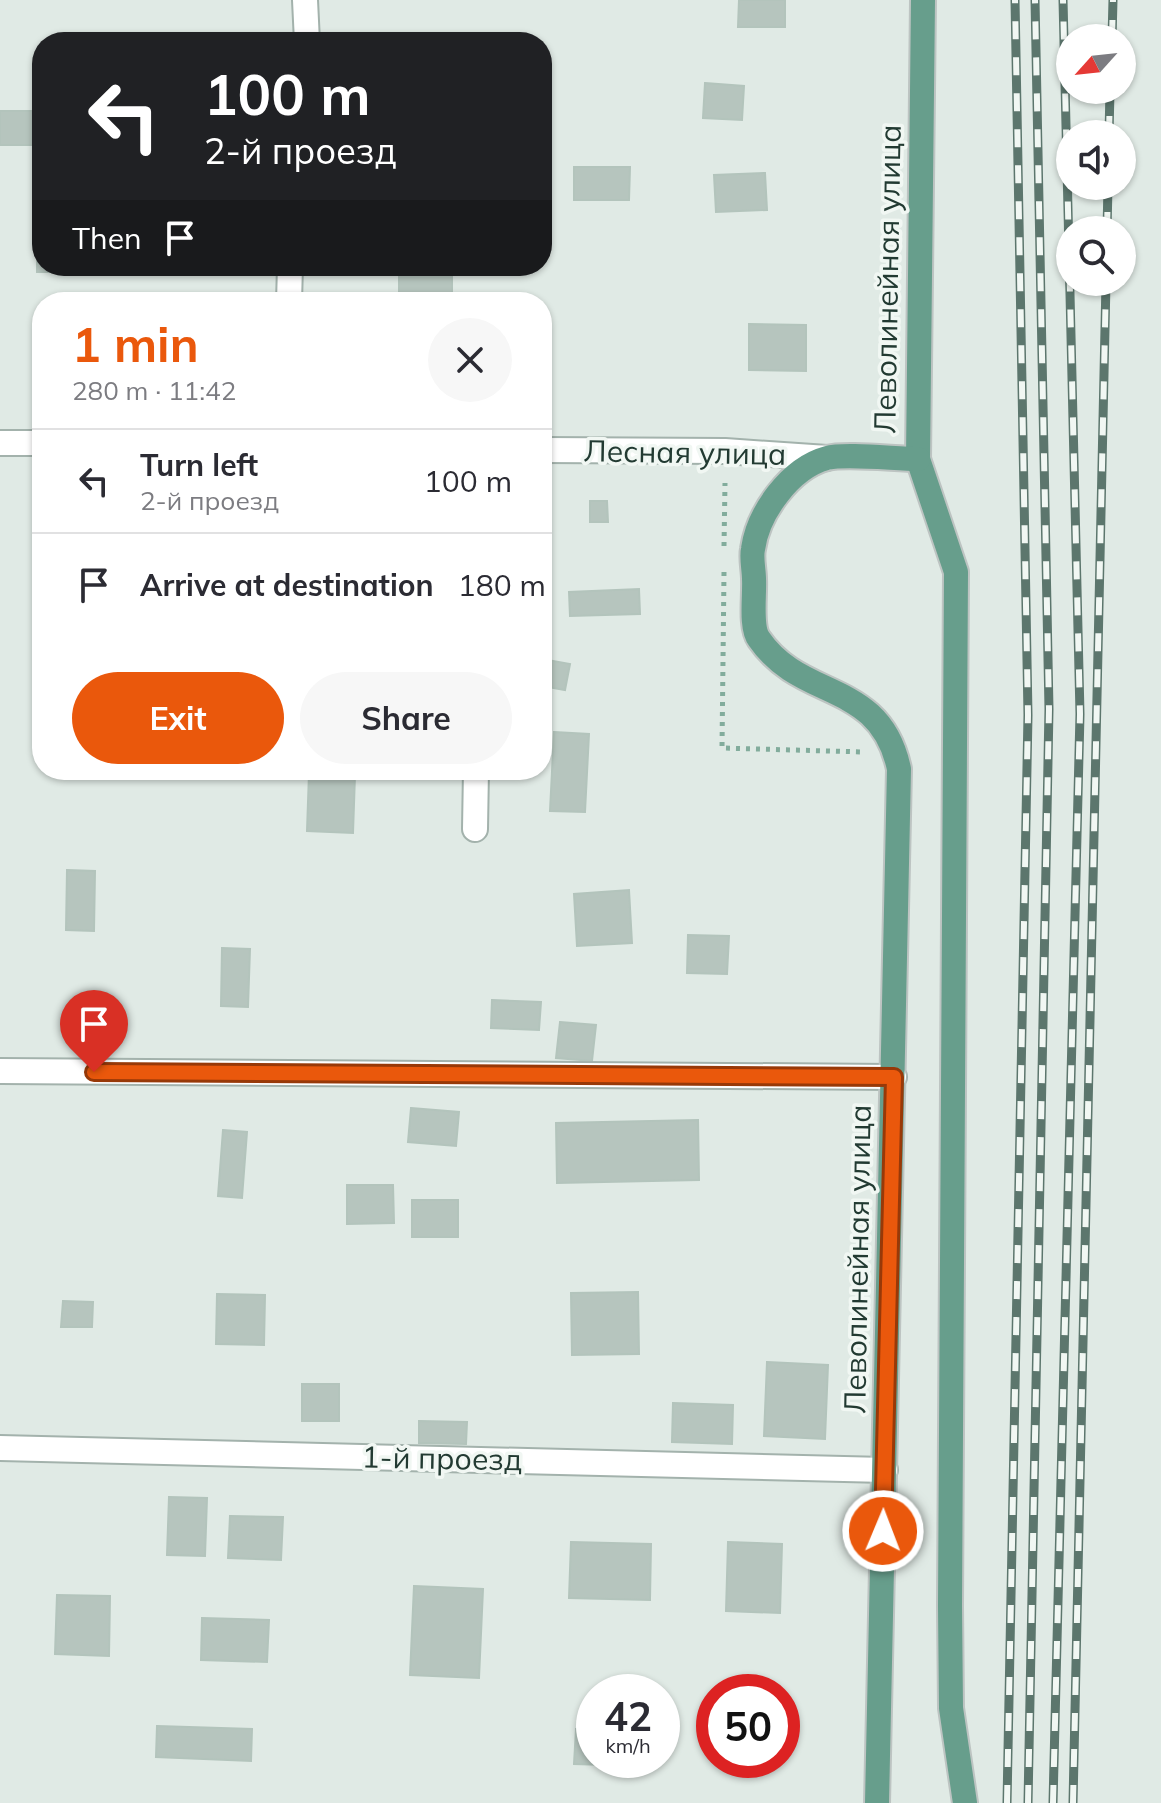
<!DOCTYPE html>
<html lang="en">
<head>
<meta charset="utf-8">
<style>
  :root { --surface:#fff; --page:#f7f7f7; --text:#2b2b33; --muted:#7c7c81; --line:#e1e1e2; --accent:#ea580c }
  body { margin:0; font-family:Mulish,sans-serif; background:var(--page); color:var(--text); height:100vh; display:flex; flex-direction:column; font-size:30px; white-space:nowrap }
  * { box-sizing:border-box; margin:0 }
  p { font-size:26px; color:var(--muted) }
  .icon { flex:none; width:44px; height:44px; fill:none; stroke:currentColor; stroke-width:2; stroke-linecap:round; stroke-linejoin:round }
  .map { position:relative; flex:1; overflow:hidden }
  .panel { position:absolute; left:32px; top:292px; width:520px; height:488px; display:flex; flex-direction:column; background:var(--surface); border-radius:32px; box-shadow:0 2px 6px #0004 }
  .panel>* { flex:none }
  .top-card { position:absolute; left:32px; top:32px; width:520px; height:244px; border-radius:32px; box-shadow:0 2px 6px #0004; background:#202124; color:#fff; overflow:hidden }
  .needle { width:52px; rotate:243deg }
  .fabs { position:absolute; left:1056px; top:24px; display:grid; gap:16px }
  .fabs a { display:grid; place-items:center; width:80px; height:80px; border-radius:50%; background:var(--surface); box-shadow:0 2px 6px #0004; font-size:40px }
  .speed { position:absolute; left:576px; top:1674px; display:flex; gap:16px; font-size:40px; font-weight:700; text-align:center }
  .speed>* { display:grid; place-content:center; width:104px; height:104px; border-radius:50%; background:var(--surface); box-shadow:0 2px 6px #0004; line-height:1 }
  .speed small { font-size:20px; font-weight:400 }
  .speed .limit { border:12px solid #d22; background:#fff; color:#111 }
  .pin { position:absolute; display:grid; place-items:center; width:68px; height:68px; color:#fff; margin:-82px -34px; border-radius:50% 50% 50% 0; rotate:-45deg; box-shadow:0 0 8px #0007 }
  .pin .icon { rotate:45deg }
  .me { position:absolute; width:88px; margin:-44px; rotate:1deg; stroke-linejoin:round; filter:drop-shadow(0 0 6px #0008) }
  .turn { display:flex; align-items:center; gap:28px; height:168px; padding:0 40px; font-size:36px }
  .turn .icon { width:104px; height:104px; stroke-width:2.5 }
  .turn b { display:block; font-size:56px; line-height:68px }
  .then { display:flex; align-items:center; height:76px; padding:0 40px; background:#0003; gap:16px; font-size:30px }
  .round { display:grid; place-items:center; flex:none; width:84px; height:84px; border-radius:42px; background:var(--page) }
  .summary { display:flex; align-items:center; justify-content:space-between; height:136px; padding:0 40px }
  h1 { font-size:48px; font-weight:700; line-height:60px; color:var(--accent) }
  .button { display:flex; gap:16px; margin-top:auto; padding:16px 40px }
  .button a { flex:1; height:92px; border-radius:48px; background:var(--accent); color:#fff; font-size:32px; font-weight:700; line-height:92px; text-align:center }
  .button a+a { background:var(--page); color:var(--text) }
  ul { padding:0; list-style:none }
  li { display:flex; align-items:center; gap:24px; height:104px; padding:0 40px; border-top:2px solid var(--line) }
  li div { flex:1 }
  li b { display:block; font-size:30px }
  li em { font-style:normal }
  .map>svg:first-child { display:block }
  .building { fill:#b6c5be; stroke:#b3c4bc; stroke-width:2 }
  .lines { fill:none; stroke-linecap:round; stroke-linejoin:round }
  .minor-casing { stroke:#a3b2ac; stroke-width:28 }
  .major-casing { stroke:#bdc4c2; stroke-width:28 }
  .path { stroke:#82ac9c; stroke-width:5; stroke-dasharray:4 6; stroke-linecap:butt }
  .minor { stroke:#fff; stroke-width:24 }
  .major { stroke:#679e8c; stroke-width:24 }
  .rail-casing { stroke:#5c766d; stroke-width:9 }
  .rail { stroke:#f1f7f3; stroke-width:6; stroke-dasharray:18; stroke-linecap:butt }
  .route-casing { stroke:#983908; stroke-width:20 }
  .route { stroke:#ea580c; stroke-width:14 }
  .labels { text-anchor:middle; stroke-width:7; stroke-linejoin:round; paint-order:stroke }
  .street-label { font-size:30px; fill:#223a32; stroke:#f1f7f3 }
</style>
</head>
<body>
<div class="map">
<svg width="1161" height="1803" viewBox="0 0 1161 1803">
  <rect width="100%" height="100%" fill="#e0eae5"/>
  <g class="building">
    <path d="M739 0H785V27H738Z"/>
    <path d="M479 38V42H416Z"/>
    <path d="M705 83 744 86 742 120 703 118Z"/>
    <path d="M0 111H35L34 145H0Z"/>
    <path d="M574 167H630L629 200H574Z"/>
    <path d="M765 173 767 210 716 212 714 175Z"/>
    <path d="M37 225H42V266H75V272H37Z"/>
    <rect x="399" y="266" width="53" height="36"/>
    <path d="M749 324 806 325V371L749 370Z"/>
    <path d="M590 501H607L608 522H590Z"/>
    <path d="M639 589 640 614 570 616 569 592Z"/>
    <path d="M542 659 570 664 565 690 542 686Z"/>
    <path d="M554 732 589 734 585 812 550 811Z"/>
    <path d="M309 773 355 775 353 833 307 831Z"/>
    <path d="M67 870 95 871 94 931 66 930Z"/>
    <path d="M629 890 632 943 577 946 574 894Z"/>
    <path d="M688 935 729 936 727 974 687 973Z"/>
    <path d="M222 948 250 949 248 1007 221 1006Z"/>
    <path d="M492 1000 541 1002 539 1030 491 1028Z"/>
    <path d="M560 1022 596 1025 592 1061 556 1058Z"/>
    <path d="M411 1108 459 1112 456 1146 408 1142Z"/>
    <path d="M698 1120 699 1180 557 1183 556 1123Z"/>
    <path d="M223 1130 247 1132 242 1198 218 1196Z"/>
    <path d="M347 1185H393L394 1223 347 1224Z"/>
    <rect x="412" y="1200" width="46" height="37"/>
    <path d="M638 1292 639 1354 572 1355 571 1293Z"/>
    <path d="M217 1294 265 1295 264 1345 216 1344Z"/>
    <path d="M63 1301 93 1302 92 1327H61Z"/>
    <path d="M767 1362 828 1365 825 1439 764 1436Z"/>
    <rect x="302" y="1384" width="37" height="37"/>
    <path d="M673 1403 733 1405 732 1444 672 1442Z"/>
    <path d="M419 1421 467 1422 466 1444 419 1443Z"/>
    <path d="M169 1497 207 1498 205 1556 167 1555Z"/>
    <path d="M230 1516 283 1517 281 1560 228 1558Z"/>
    <path d="M571 1542 651 1544 650 1600 569 1598Z"/>
    <path d="M728 1542 782 1544 780 1613 726 1611Z"/>
    <path d="M414 1586 483 1589 479 1678 410 1675Z"/>
    <path d="M57 1595 110 1596 109 1656 55 1654Z"/>
    <path d="M202 1618 269 1620 267 1662 201 1660Z"/>
    <path d="M157 1726 252 1729 251 1761 156 1757Z"/>
    <path d="M576 1729 594 1730V1760H641L640 1766 574 1764Z"/>
  </g>
  <g class="lines">
    <defs>
      <g id="minor">
        <path d="M305 0 307 42"/>
        <path d="M289 302 290 266"/>
        <path d="M0 443H42"/>
        <path d="M542 450 725 451 827 458"/>
        <path d="M475 829 476 770"/>
        <path d="M0 1071 894 1077"/>
        <path d="M0 1448 885 1470"/>
      </g>
      <g id="major">
        <path d="M923 0 918 459 956 572 950 1606 951 1708 965 1803"/>
        <path d="M877 1803 899 769C880 679 802 702 759 639 750 627 755 595 754 579 754 570 751 558 753 549 758 513 790 468 827 458 846 453 896 459 918 459"/>
      </g>
    </defs>
    <use href="#minor" class="minor-casing"/>
    <use href="#major" class="major-casing"/>
    <g class="path">
      <path d="M724 546 725 483"/>
      <path d="M724 572 722 748 864 752"/>
    </g>
    <use href="#minor" class="minor"/>
    <use href="#major" class="major"/>
    <defs>
      <g id="rail">
        <path d="M1112 38 1113 0"/>
        <path d="M1109 134 1110 90"/>
        <path d="M1107 230 1108 186"/>
        <path d="M1007 1803 1028 715 1015 0"/>
        <path d="M1028 1803 1049 709 1035 0"/>
        <path d="M1053 1803 1080 714 1063 0"/>
        <path d="M1073 1803 1106 282"/>
      </g>
    </defs>
    <use href="#rail" class="rail-casing"/>
    <use href="#rail" class="rail"/>
  </g>
  <g class="lines">
    <defs>
      <path id="route" d="M94 1072 894 1077 883 1531"/>
    </defs>
    <use href="#route" class="route-casing"/>
    <use href="#route" class="route"/>
  </g>
  <g class="labels">
    <g class="street-label">
      <text transform="translate(888 279) rotate(-89)" y="10">Леволинейная улица</text>
      <text transform="translate(685 453) rotate(1)" y="10">Лесная улица</text>
      <text transform="translate(858 1259) rotate(-89)" y="10">Леволинейная улица</text>
      <text transform="translate(442 1459) rotate(1)" y="10">1-й проезд</text>
    </g>
  </g>
</svg>
<div class="fabs">
<a><svg class="needle" viewBox="-14 -14 28 28"><path d="M0-13l5 13h-10z" fill="#e53935"/><path d="M0 13l5-13h-10z" fill="#7c7c81"/></svg></a>
<a><svg class="icon" aria-label="sound" viewBox="0 0 24 24"><path d="M4 9h4l5-4v14l-5-4H4zM17 9q2 3 0 6"/></svg></a>
<a><svg class="icon" aria-label="search" viewBox="0 0 24 24"><circle cx="10" cy="10" r="6"/><path d="M15 15l6 6"/></svg></a>
</div>
<div class="speed"><div>42<small>km/h</small></div><div class="limit">50</div></div>
<div class="pin" style="left:94px;top:1072px;background:#d93025"><svg class="icon" aria-label="arrive" viewBox="0 0 24 24"><path d="M6 21V4h12l-3 4 3 4H6"/></svg></div>
<svg class="me" style="left:883px;top:1531px" viewBox="-20 -20 40 40"><circle r="17" fill="#ea580c" stroke="#fff" stroke-width="3"/><path d="M0-11L8 9 0 5-8 9z" fill="#fff"/></svg>
<div class="top-card">
<div class="turn"><svg class="icon" aria-label="left" viewBox="0 0 24 24"><path d="M17 20v-9H6M10 6l-5 5 5 5"/></svg><div><b>100 m</b>2-й проезд</div></div>
<div class="then">Then<svg class="icon" aria-label="arrive" viewBox="0 0 24 24"><path d="M6 21V4h12l-3 4 3 4H6"/></svg></div>
</div>
<section class="panel">
<div class="summary"><div><h1>1 min</h1><p>280 m · 11:42</p></div><a class="round"><svg class="icon" aria-label="close" viewBox="0 0 24 24"><path d="M6 6l12 12M18 6L6 18"/></svg></a></div>
<ul>
<li><svg class="icon" aria-label="left" viewBox="0 0 24 24"><path d="M17 20v-9H6M10 6l-5 5 5 5"/></svg><div><b>Turn left</b><p>2-й проезд</p></div><em>100 m</em></li>
<li><svg class="icon" aria-label="arrive" viewBox="0 0 24 24"><path d="M6 21V4h12l-3 4 3 4H6"/></svg><div><b>Arrive at destination</b></div><em>180 m</em></li>
</ul>
<div class="button"><a>Exit</a><a>Share</a></div>
</section>
</div>
</body>
</html>
